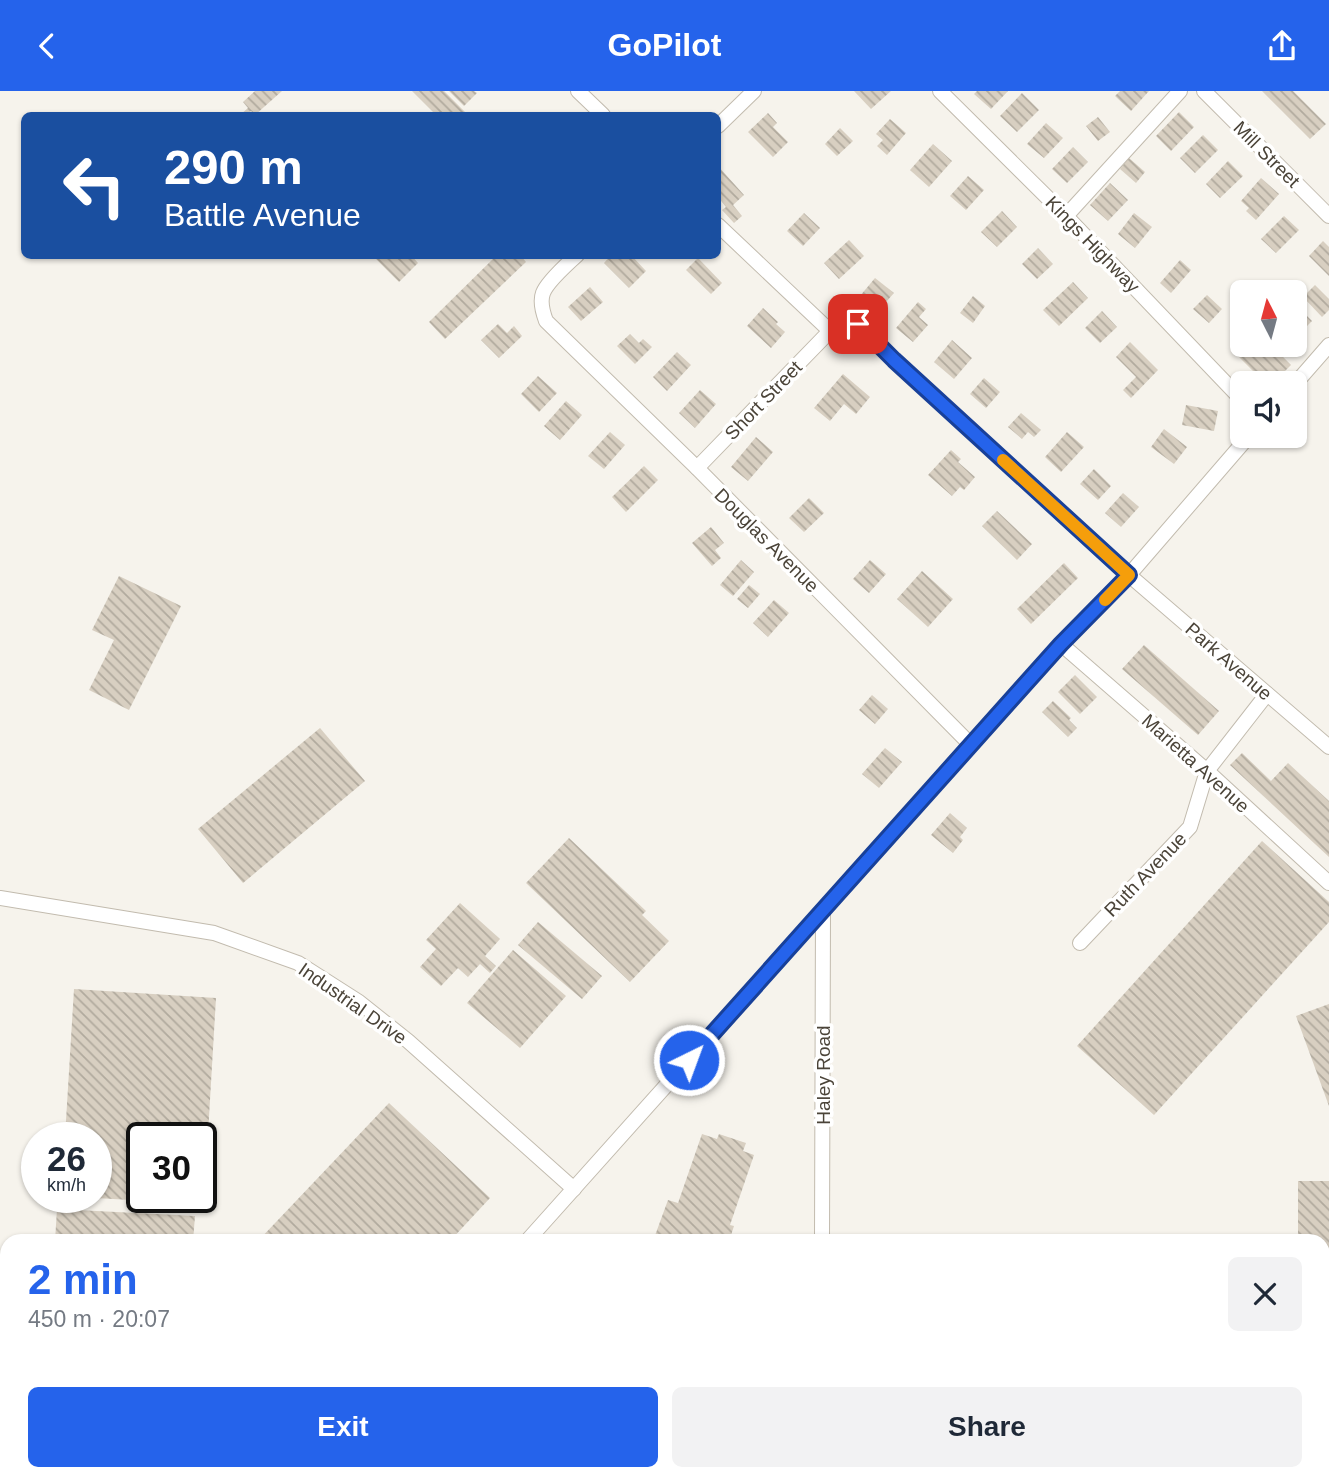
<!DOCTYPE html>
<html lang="en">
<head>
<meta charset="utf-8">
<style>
  :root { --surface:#fff; --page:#f2f2f3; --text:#1f2937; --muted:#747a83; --accent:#2563eb }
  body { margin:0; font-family:Arial,sans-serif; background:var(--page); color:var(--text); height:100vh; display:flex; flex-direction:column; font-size:26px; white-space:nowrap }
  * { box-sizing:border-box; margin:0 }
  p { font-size:23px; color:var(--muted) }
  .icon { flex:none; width:38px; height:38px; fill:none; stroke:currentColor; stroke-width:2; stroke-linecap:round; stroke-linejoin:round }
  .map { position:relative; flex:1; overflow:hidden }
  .side { position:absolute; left:0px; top:1143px; width:1330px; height:247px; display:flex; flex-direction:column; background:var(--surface); border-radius:21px 21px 0 0; box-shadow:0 2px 5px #0004 }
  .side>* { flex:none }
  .banner { position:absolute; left:21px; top:21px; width:700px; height:147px; border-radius:10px; box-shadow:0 2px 5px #0004; background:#1a4fa0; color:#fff; overflow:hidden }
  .needle { width:46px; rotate:354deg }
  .controls { position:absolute; left:1230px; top:189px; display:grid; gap:14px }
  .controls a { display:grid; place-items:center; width:77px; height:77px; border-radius:10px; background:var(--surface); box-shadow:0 2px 5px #0004; font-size:35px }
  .speed { position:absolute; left:21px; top:1031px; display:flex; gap:14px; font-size:35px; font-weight:700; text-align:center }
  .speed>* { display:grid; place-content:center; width:91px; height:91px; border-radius:50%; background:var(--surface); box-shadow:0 2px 5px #0004; line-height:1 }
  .speed small { font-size:18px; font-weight:400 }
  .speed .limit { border:4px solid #111; border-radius:10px; background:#fff; color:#111 }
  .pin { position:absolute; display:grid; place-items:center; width:60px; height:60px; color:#fff; margin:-30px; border-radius:14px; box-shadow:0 4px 10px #0006 }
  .me { position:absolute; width:77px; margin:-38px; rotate:42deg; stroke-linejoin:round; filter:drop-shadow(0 0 5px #0008) }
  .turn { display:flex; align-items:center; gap:24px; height:147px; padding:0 28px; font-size:32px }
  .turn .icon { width:91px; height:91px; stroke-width:2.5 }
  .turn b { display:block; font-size:49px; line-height:60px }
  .round { display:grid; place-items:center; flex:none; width:74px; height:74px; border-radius:10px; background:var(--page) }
  .overview { display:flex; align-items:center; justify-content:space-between; height:119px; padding:0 28px }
  h1 { font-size:42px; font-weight:600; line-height:52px; color:var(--accent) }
  .cta { display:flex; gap:14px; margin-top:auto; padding:14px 28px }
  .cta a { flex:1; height:80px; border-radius:10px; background:var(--accent); color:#fff; font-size:28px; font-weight:600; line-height:80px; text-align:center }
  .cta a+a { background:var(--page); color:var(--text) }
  header { display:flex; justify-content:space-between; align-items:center; height:91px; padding:0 28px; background:var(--accent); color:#fff; font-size:32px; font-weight:600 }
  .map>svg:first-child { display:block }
  .industrial { fill:url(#industrial-grid) }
  .building { fill:url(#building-back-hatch) }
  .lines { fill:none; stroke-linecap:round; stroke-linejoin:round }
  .street-casing { stroke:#c2bbae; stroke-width:16 }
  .street { stroke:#fff; stroke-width:14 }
  .route-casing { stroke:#184099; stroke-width:18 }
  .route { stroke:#2563eb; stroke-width:12 }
  .slow { stroke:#f59e0b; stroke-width:12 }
  .labels { text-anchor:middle; stroke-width:7; stroke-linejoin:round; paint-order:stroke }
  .street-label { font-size:19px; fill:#4b4439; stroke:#fff }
</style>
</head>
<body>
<header><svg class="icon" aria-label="back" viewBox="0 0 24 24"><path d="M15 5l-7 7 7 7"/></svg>GoPilot<svg class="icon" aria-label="share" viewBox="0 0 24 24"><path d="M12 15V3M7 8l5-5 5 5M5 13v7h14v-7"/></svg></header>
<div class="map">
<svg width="1329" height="1389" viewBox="0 0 1329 1389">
  <defs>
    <pattern id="industrial-grid" width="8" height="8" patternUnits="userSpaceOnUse" patternTransform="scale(1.75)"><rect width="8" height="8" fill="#e6e2dd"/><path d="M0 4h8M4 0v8" fill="none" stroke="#c7c3be"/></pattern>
    <pattern id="building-back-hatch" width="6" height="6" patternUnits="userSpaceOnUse" patternTransform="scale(1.75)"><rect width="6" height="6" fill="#d8cfc1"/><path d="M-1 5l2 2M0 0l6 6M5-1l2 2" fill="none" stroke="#b1aa9e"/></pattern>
  </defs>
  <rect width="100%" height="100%" fill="#f6f3ec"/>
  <path class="industrial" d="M848 1383 1226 1382 1232 1389H848Z"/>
  <g class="building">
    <path d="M255 0H282L255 24 251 20 246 24H240L248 17 243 11Z"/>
    <path d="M412 0H444L466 22 464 24H436Z"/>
    <path d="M449 0H474L477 2 464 15Z"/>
    <path d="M854 0H891L871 18Z"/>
    <path d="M977 0H1008L991 18 974 3Z"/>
    <path d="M1120 0H1149L1131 20 1115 5Z"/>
    <path d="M1262 0H1293L1326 33 1310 48Z"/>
    <path d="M1022 2 1039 19 1017 41 1000 25Z"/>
    <path d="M1179 21 1194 36 1171 60 1156 45Z"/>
    <path d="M768 22 777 32 773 36 788 51 773 66 748 41Z"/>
    <path d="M1098 26 1110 41 1098 50 1086 35Z"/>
    <path d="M890 28 906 42 887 64 877 55 883 49 876 43Z"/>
    <path d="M1046 32 1063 47 1044 67 1027 53Z"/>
    <path d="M840 37 853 50 837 65 825 53Z"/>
    <path d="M1203 44 1218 59 1195 82 1180 67Z"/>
    <path d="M933 53 952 70 929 96 910 79Z"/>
    <path d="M1073 56 1088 71 1067 92 1052 78Z"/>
    <path d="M1129 67 1145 81 1136 92 1120 78Z"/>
    <path d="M1228 70 1243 85 1220 107 1206 93Z"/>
    <path d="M718 75 744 104 733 114 742 125 734 132 722 119 726 116 718 106Z"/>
    <path d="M968 85 984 99 966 119 950 105Z"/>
    <path d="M1261 87 1279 103 1256 129 1246 120 1249 117 1241 110Z"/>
    <path d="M1110 92 1128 109 1108 130 1090 114Z"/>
    <path d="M1002 120 1017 136 997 156 981 141Z"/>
    <path d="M804 122 820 137 803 155 787 140Z"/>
    <path d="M1134 122 1152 136 1135 157 1118 143Z"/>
    <path d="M1284 125 1299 139 1276 162 1261 148Z"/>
    <path d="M849 149 864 165 839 188 824 172Z"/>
    <path d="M1323 150 1329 156V185L1309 165Z"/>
    <path d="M1038 157 1053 173 1037 188 1022 173Z"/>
    <path d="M372 164H411L418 172 399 191Z"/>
    <path d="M497 164H520L526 171 445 248 429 231Z"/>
    <path d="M611 164H631L646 180 629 197 604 172Z"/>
    <path d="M698 167 722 192 711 203 686 179Z"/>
    <path d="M1180 169 1191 179 1171 202 1160 192Z"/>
    <path d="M875 187 894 202 878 220 860 205Z"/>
    <path d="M1073 191 1088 207 1059 235 1043 219Z"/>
    <path d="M1315 194 1329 208V219L1322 226 1303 206Z"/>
    <path d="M590 196 603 211 581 230 568 216Z"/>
    <path d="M1207 204 1222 218 1209 232 1193 218Z"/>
    <path d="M973 205 985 215 973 232 960 222Z"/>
    <path d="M918 211 926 218 919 226 928 234 913 251 896 237Z"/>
    <path d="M1295 213 1312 230 1295 247Z"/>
    <path d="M763 217 778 231 776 233 785 241 771 257 747 235Z"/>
    <path d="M1102 220 1117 236 1100 252 1085 237Z"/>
    <path d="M498 233 507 242 514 235 522 245 499 267 481 249Z"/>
    <path d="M630 243 639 252 643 248 652 256 635 273 617 255Z"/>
    <path d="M952 249 972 267 954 288 934 271Z"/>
    <path d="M1130 251 1158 279 1131 307 1123 299 1136 286 1116 266Z"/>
    <path d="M1249 254H1264L1272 262 1276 259 1291 274 1273 292H1252L1247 288 1254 281 1238 265Z"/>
    <path d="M677 261 691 274 667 300 653 286Z"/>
    <path d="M843 283 870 306 856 323 844 313 830 330 814 317Z"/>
    <path d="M538 285 557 302 539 321 521 303Z"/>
    <path d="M984 287 1000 301 986 317 970 303Z"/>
    <path d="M700 299 716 313 695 337 679 322Z"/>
    <path d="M566 310 582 324 560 349 544 335Z"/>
    <path d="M1186 314 1218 320 1214 340 1182 334Z"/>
    <path d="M1021 322 1041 339 1034 346 1028 341 1022 348 1008 336Z"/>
    <path d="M1164 338 1187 356 1174 373 1151 356Z"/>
    <path d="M610 341 625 354 604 378 588 365Z"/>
    <path d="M1067 341 1084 356 1061 381 1045 366Z"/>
    <path d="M756 346 773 361 748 390 731 376Z"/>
    <path d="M951 359 961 368 958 371 975 386 964 399 960 396 952 405 928 384Z"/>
    <path d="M644 375 658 389 626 421 612 406Z"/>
    <path d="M1094 378 1111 395 1098 409 1080 393Z"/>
    <path d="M1123 402 1139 416 1121 436 1105 422Z"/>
    <path d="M809 407 824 422 804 441 789 427Z"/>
    <path d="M997 420 1032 453 1017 469 982 435Z"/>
    <path d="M711 436 724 452 715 459 721 467 712 475 692 452Z"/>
    <path d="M741 469 754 481 733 505 720 494Z"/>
    <path d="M870 469 886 483 869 502 853 488Z"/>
    <path d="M1064 472 1078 487 1031 533 1017 518Z"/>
    <path d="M922 480 953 508 928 536 897 508Z"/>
    <path d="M119 485 181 515 129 619 89 599 114 549 92 539Z"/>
    <path d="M749 494 760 503 748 517 737 508Z"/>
    <path d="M774 509 789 522 768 546 753 532Z"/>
    <path d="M1144 554 1219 620 1198 644 1122 578Z"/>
    <path d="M1075 584 1097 606 1080 623 1058 601Z"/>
    <path d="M872 604 888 618 875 633 859 619Z"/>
    <path d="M1053 610 1071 627 1069 629 1077 637 1068 646 1042 621Z"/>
    <path d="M320 637 365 690 243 792 198 738Z"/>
    <path d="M885 657 902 671 879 697 862 683Z"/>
    <path d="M1242 662 1271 690 1288 672 1329 710V766L1230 674Z"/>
    <path d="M950 722 967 737 960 746 963 749 953 762 931 744Z"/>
    <path d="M569 747 646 820 642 824 669 850 630 891 526 792Z"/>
    <path d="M1262 750 1329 811V831L1154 1024 1077 955Z"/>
    <path d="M460 812 500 848 485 865 496 875 490 882 480 873 468 886 458 877 441 895 420 876 436 858 426 849Z"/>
    <path d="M538 831 602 885 582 908 518 854Z"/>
    <path d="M513 859 566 905 520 957 467 912Z"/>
    <path d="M74 898 216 907 208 1043 203 1042V1046H142V1106H199V1113L96 1107V1046H65Z"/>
    <path d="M1329 913V1015L1296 925Z"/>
    <path d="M389 1012 490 1107 450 1150H258Z"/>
    <path d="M702 1043 717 1048 719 1043 746 1052 743 1060 754 1064 730 1134 734 1135 729 1150H653L668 1109 678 1112Z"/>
    <path d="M1298 1090H1329V1227H1323V1150H1298Z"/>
    <path d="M57 1118 195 1125 193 1150H55Z"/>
  </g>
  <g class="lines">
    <defs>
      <g id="street">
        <path d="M578 0 603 24"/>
        <path d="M940 0 1066 125 1242 309"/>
        <path d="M1204 0 1329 125"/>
        <path d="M718 35 754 0"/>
        <path d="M1066 125 1180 0"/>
        <path d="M718 134 830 240"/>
        <path d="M577 164C567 173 547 191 543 202 540 210 543 222 546 230L697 377 971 654"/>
        <path d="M1295 293 1329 254"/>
        <path d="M697 377 830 240 845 230 857 233 894 269 1129 484 1329 656"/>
        <path d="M1061 553 1207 680 1329 792"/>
        <path d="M0 807 214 842 298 872 359 911 408 950 574 1098"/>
        <path d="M1080 852 1190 736 1207 680 1267 603"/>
        <path d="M527 1150 1061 553 1129 484 1249 345"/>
        <path d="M822 1150 823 819"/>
        <path d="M312 1389 318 1382"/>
        <path d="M822 1389V1382"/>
      </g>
    </defs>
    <use href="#street" class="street-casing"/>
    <use href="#street" class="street"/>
  </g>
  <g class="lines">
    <defs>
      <path id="route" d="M689 969 1061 553 1129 484 894 269 858 233"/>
    </defs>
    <use href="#route" class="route-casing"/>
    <use href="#route" class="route"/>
    <path class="slow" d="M1003 369 1129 484 1105 509"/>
  </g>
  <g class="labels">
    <g class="street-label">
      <text transform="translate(1267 63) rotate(45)" y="7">Mill Street</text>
      <text transform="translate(1093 153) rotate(46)" y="7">Kings Highway</text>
      <text transform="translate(763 309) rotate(-46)" y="7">Short Street</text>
      <text transform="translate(767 449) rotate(45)" y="7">Douglas Avenue</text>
      <text transform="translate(1229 570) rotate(41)" y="7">Park Avenue</text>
      <text transform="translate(1196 672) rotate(42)" y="7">Marietta Avenue</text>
      <text transform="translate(1145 783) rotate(-46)" y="7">Ruth Avenue</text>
      <text transform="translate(353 912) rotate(35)" y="7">Industrial Drive</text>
      <text transform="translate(823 984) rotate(-90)" y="7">Haley Road</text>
    </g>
  </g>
</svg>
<div class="controls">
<a><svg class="needle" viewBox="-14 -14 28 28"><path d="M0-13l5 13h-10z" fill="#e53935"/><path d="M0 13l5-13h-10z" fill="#747a83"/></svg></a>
<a><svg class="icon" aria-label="sound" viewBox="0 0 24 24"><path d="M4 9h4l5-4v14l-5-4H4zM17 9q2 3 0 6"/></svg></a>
</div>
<div class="speed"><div>26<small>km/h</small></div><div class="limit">30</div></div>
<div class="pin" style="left:858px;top:233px;background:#d93025"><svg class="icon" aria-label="arrive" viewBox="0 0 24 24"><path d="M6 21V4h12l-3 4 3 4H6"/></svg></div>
<svg class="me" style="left:689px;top:969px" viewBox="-20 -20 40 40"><circle r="17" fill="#2563eb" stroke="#fff" stroke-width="3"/><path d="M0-11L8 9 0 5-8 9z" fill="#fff"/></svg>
<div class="banner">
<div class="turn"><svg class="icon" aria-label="left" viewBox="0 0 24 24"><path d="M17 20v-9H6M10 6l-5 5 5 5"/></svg><div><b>290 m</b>Battle Avenue</div></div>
</div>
<section class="side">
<div class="overview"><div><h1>2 min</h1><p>450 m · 20:07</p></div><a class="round"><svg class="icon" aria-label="close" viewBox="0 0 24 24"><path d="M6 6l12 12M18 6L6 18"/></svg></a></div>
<div class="cta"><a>Exit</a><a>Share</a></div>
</section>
</div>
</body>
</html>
